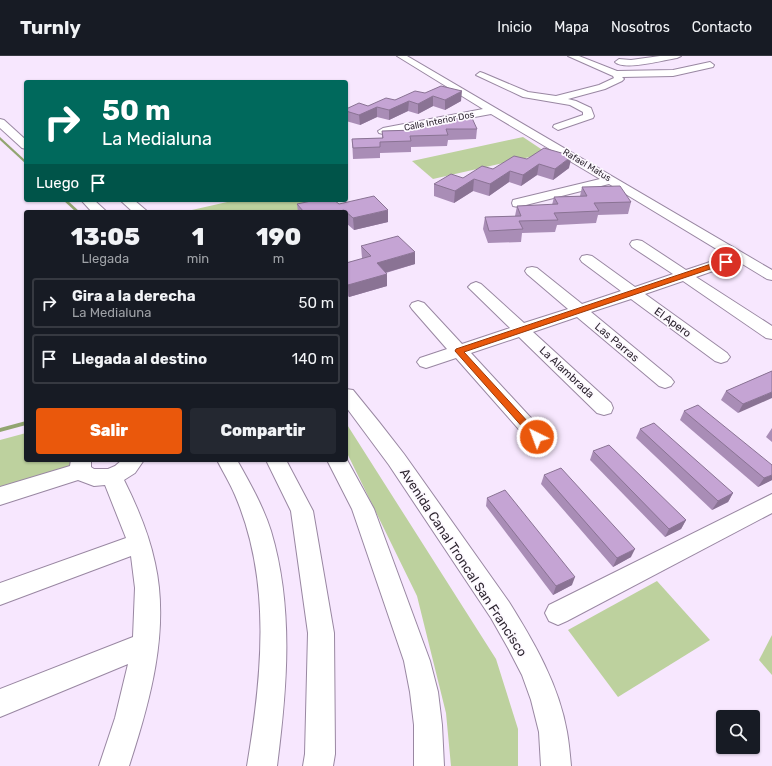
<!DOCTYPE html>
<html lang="es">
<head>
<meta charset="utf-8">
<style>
  :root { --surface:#171b24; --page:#242831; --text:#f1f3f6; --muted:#9ea1a6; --line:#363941; --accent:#ea580c }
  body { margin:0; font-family:Rubik,sans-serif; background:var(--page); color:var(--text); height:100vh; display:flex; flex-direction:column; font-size:15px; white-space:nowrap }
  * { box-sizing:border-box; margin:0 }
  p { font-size:13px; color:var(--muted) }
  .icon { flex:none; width:22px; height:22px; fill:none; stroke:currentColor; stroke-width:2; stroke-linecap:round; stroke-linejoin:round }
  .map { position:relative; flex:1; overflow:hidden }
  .sheet { position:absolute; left:24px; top:154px; width:324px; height:252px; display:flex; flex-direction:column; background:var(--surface); border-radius:4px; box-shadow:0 1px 3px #0004 }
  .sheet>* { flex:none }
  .hud { position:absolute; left:24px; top:24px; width:324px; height:122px; border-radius:4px; box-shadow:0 1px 3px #0004; background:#00695c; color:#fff; overflow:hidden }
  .controls { position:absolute; left:716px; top:654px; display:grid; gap:8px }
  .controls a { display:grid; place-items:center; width:44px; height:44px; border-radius:4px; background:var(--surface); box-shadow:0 1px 3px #0004; font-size:20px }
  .pin { position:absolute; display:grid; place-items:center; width:34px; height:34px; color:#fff; margin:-17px; border:2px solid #fff; border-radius:50%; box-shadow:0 1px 4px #0007 }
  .me { position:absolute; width:44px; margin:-22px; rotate:318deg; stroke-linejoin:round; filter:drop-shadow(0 0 3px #0008) }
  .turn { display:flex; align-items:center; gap:14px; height:84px; padding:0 12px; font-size:18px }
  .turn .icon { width:52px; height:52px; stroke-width:2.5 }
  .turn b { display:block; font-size:28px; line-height:34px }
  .then { display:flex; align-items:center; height:38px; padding:0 12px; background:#0003; gap:8px; font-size:15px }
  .eta { display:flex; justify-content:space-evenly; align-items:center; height:68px; text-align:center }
  .eta b { font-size:24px; font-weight:800; line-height:28px }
  .action { display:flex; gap:8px; margin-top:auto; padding:8px 12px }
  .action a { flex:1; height:46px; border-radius:4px; background:var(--accent); color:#fff; font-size:16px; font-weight:800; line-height:46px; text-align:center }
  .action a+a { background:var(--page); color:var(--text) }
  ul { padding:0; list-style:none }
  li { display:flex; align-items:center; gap:12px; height:50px; margin:0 8px 6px; padding:0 4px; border:2px solid var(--line); border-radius:4px }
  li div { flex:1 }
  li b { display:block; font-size:15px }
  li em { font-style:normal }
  header { display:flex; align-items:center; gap:24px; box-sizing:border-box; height:56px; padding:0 20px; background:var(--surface); border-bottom:1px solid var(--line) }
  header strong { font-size:19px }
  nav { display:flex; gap:22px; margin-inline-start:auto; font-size:14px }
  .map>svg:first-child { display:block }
  .green { fill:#bdd19e }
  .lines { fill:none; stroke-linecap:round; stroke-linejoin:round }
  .stream { fill:#92a571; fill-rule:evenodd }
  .minor-casing { stroke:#9987a2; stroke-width:2 }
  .minor { fill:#fff; fill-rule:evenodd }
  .wall { fill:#a98db6 }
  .shaded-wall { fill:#8a7394 }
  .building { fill:#c5a4d4; stroke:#8a7394 }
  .route { fill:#ea580c; stroke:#983908 }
  .labels { text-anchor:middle; stroke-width:3.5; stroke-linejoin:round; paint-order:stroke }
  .far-street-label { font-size:9px; fill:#2d2530; stroke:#fdf9ff }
  .street-label { font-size:11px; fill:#2d2530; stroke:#fdf9ff }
  .near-street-label { font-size:13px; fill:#2d2530; stroke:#fdf9ff }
</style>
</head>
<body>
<header>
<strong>Turnly</strong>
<nav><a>Inicio</a><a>Mapa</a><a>Nosotros</a><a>Contacto</a></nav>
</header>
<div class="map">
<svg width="772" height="710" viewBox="0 0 772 710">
  <rect width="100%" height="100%" fill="#f7e7fe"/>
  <g class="green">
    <path d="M523 81 547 97 433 123 412 105Z"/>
    <path d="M236 144H339L341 145 296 156H183Z"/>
    <path d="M346 367 496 603 518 673V710H451L446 657 417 540 346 395Z"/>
    <path d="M26 377V404H77L71 413 0 433V384Z"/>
    <path d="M657 525 710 584 618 641 568 574Z"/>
    <path d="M772 579V619L759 604Z"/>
  </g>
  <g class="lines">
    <g class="stream">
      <path d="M0 81 26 105V108L0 84Z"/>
      <path d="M63 144H67L80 156H76Z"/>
      <path d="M26 365V369L0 376V372Z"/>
    </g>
    <defs>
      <g id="minor">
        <path d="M397 0H407L772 214V224L767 223 739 206 696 221 772 270V283L766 282 683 225 645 238 727 297 730 301 727 305 721 307 715 305 631 243 591 256 671 322 674 326 671 330 665 332 659 330 577 261 533 276 611 347 613 352 611 357 604 359 597 357 519 281 471 297 544 376 547 381 544 386 537 388 530 386 456 302 426 312 420 310 417 306 420 302 447 293 412 253 410 250 412 247 418 245 424 247 462 288 510 272 471 234 468 231 471 228 476 226 481 228 524 267 568 253 527 218 525 215 527 212 532 211 537 212 582 248 621 235 582 206 580 203 582 200 587 199 592 200 635 231 673 218 632 191 630 188 632 185 637 184 642 185 686 214 728 200 609 128 518 151 513 150 512 147 513 144 600 123 491 58 383 78 379 77 378 75 383 72 483 53Z"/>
        <path d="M568 0H579L617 15 673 14 710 6 714 9 713 11 673 20 622 21 624 23 622 25 605 33 568 43 576 45 591 52 594 60 593 62 558 74 553 71 554 69 583 59V56L570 49 523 41 476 19 480 16 483 17 528 36 556 40 599 29 614 22 613 20Z"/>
        <path d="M660 0H681L677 2C664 4 624 15 615 6L619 3 631 4Z"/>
        <path d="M0 63 4 64 26 84V93L22 92 0 72Z"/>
        <path d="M81 144H94L107 156H92Z"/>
        <path d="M120 144H134L148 156H133Z"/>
        <path d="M346 333 353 334 379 366 404 398 509 546C534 586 559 629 567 676 569 687 570 699 571 710H541L539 676 531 644 522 619 508 592 491 562 389 409 346 351Z"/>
        <path d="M346 402 374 453 430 605 438 636 442 669 444 710H414V669L410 636 404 605 352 453 327 404H346Z"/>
        <path d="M71 404H91V411L94 413H108L115 410 122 404H144L135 417 124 424C137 450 149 478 155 507 170 574 150 646 129 710H99L115 662 128 608 0 661V633L133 581 135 532 131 500 0 549V527L126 482 105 429 94 430 78 424 0 449V431L70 410Z"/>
        <path d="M217 404H237C250 427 263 450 271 475 294 552 287 632 277 710H247C262 621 272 525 235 439 230 427 223 416 217 404Z"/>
        <path d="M266 404H286L313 455 334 577 335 698 333 710H303L305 698 308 577 291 455Z"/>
        <path d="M772 438V457L567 565 558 569 549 565 545 557 549 549Z"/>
      </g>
    </defs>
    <use href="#minor" class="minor-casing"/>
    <use href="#minor" class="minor"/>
  </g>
  <g class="wall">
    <path d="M425 37 461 45 445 54 433 50 418 58 408 55 389 64 377 61 360 69 346 65V53L368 50Z"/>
    <path d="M440 63 477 73 476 83 448 84 447 90 411 91V96L380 97V102L353 103 352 83 382 82V75L414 74V69H440Z"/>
    <path d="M527 103 569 112 553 124 537 119 521 130 509 126 489 140 473 135 454 147 434 140V128L463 122Z"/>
    <path d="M582 131 631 146 628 158 598 159 596 167 557 169 555 176 522 177 521 186 488 187 483 173 485 161 515 160 517 150 552 149 554 141 580 140Z"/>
    <path d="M297 148H339L388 166 354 174 346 167V156H298Z"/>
    <path d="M361 190 415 208 386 217 387 230 349 241 346 238V207L362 203V202Z"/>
    <path d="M772 315 738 357 721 344 726 335Z"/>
    <path d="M684 355 772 424 758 431 680 364Z"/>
    <path d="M772 372V386L766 381Z"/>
    <path d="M640 373 733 437 728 446 712 454 636 382Z"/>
    <path d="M593 395 686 464 681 473 665 481 590 404Z"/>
    <path d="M544 419 631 501 613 511 541 428Z"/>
    <path d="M487 442 572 529 553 539 486 450Z"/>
  </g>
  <g class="shaded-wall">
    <path d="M462 35 461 45 445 54V44Z"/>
    <path d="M433 40V50L418 58V48Z"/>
    <path d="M409 45 408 55 389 64V54Z"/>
    <path d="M377 51V61L360 69 359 59Z"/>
    <path d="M572 100 569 112 553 124 555 113Z"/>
    <path d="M539 108 537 119 521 130 523 119Z"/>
    <path d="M510 115 509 126 489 140 490 128Z"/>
    <path d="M474 123 473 135 454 147 455 135Z"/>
    <path d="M344 154V156H334Z"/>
    <path d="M388 154V166L354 174 353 162Z"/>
    <path d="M415 196V208L377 219V207Z"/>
    <path d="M387 218V230L349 241 348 229Z"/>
    <path d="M772 336V342L738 357 743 348Z"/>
    <path d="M772 419V424L758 431 764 422Z"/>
    <path d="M733 437 728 446 712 454 718 445Z"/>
    <path d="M686 464 681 473 665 481 669 473Z"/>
    <path d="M635 493 631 501 613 511 617 502Z"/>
    <path d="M575 521 572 529 553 539 556 530Z"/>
  </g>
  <g class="building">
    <path d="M441 30 462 35 445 44 433 40 418 48 409 45 389 54 377 51 359 59 346 55V53L359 47 368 50 386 42 395 44 415 35 425 37Z"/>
    <path d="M472 62 477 73H446L448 79 410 80 411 85 380 86V91L353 92 352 83 383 82 382 75 415 74 414 69H442L440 63Z"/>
    <path d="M544 92 572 100 555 113 539 108 523 119 510 115 490 128 474 123 455 135 434 128 451 118 463 122 482 110 493 113 514 100 527 103Z"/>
    <path d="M620 130 631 146 594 147 599 155 554 157 558 164 519 165 523 173 489 175 485 161 521 160 517 150 558 148 554 141 587 140 582 131Z"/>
    <path d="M374 140 388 154 353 162 344 154 334 156H304L297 148 316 144H334L339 148Z"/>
    <path d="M398 180 415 196 377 207 387 218 348 229 346 226V207L371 200 361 190Z"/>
    <path d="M772 315V336L743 348 726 335Z"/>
    <path d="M698 349 772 409V419L764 422 684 355Z"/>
    <path d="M654 367 733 437 718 445 640 373Z"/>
    <path d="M609 389 686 464 669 473 593 395Z"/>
    <path d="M561 412 635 493 617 502 544 419Z"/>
    <path d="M505 434 575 521 556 530 487 442Z"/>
  </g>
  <path class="route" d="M726 203 729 206 728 207 464 296 540 379 541 381 540 383H533L455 295 456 293Z"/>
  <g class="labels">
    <g class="far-street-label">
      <text transform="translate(439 65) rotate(-11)" y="3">Calle Interior Dos</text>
      <text transform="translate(587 109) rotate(31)" y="3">Rafael Matus</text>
    </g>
    <g class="street-label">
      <text transform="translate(673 266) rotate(36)" y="4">El Apero</text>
      <text transform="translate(617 286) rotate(40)" y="4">Las Parras</text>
      <text transform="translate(567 316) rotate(43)" y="4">La Alambrada</text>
    </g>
    <g class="near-street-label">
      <text transform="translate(464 506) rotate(57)" y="5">Avenida Canal Troncal San Francisco</text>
    </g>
  </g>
</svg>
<div class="controls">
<a><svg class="icon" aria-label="search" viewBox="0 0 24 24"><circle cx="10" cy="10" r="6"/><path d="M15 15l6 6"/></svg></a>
</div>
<div class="pin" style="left:726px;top:206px;background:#d93025"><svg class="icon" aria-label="arrive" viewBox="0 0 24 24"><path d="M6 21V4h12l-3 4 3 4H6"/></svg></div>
<svg class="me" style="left:537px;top:381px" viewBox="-20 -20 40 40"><circle r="17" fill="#ea580c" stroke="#fff" stroke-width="3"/><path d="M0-11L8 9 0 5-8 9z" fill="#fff"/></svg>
<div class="hud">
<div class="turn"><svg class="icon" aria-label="right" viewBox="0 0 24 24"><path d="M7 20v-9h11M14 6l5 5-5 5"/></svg><div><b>50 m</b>La Medialuna</div></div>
<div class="then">Luego<svg class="icon" aria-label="arrive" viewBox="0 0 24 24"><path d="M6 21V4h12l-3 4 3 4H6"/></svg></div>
</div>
<section class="sheet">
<div class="eta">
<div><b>13:05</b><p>Llegada</p></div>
<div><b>1</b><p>min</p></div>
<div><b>190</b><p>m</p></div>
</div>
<ul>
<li><svg class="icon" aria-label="right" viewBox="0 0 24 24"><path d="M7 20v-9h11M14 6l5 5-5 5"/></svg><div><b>Gira a la derecha</b><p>La Medialuna</p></div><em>50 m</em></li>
<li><svg class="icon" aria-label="arrive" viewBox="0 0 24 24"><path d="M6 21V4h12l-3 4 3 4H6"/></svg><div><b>Llegada al destino</b></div><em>140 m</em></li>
</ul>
<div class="action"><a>Salir</a><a>Compartir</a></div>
</section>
</div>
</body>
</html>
